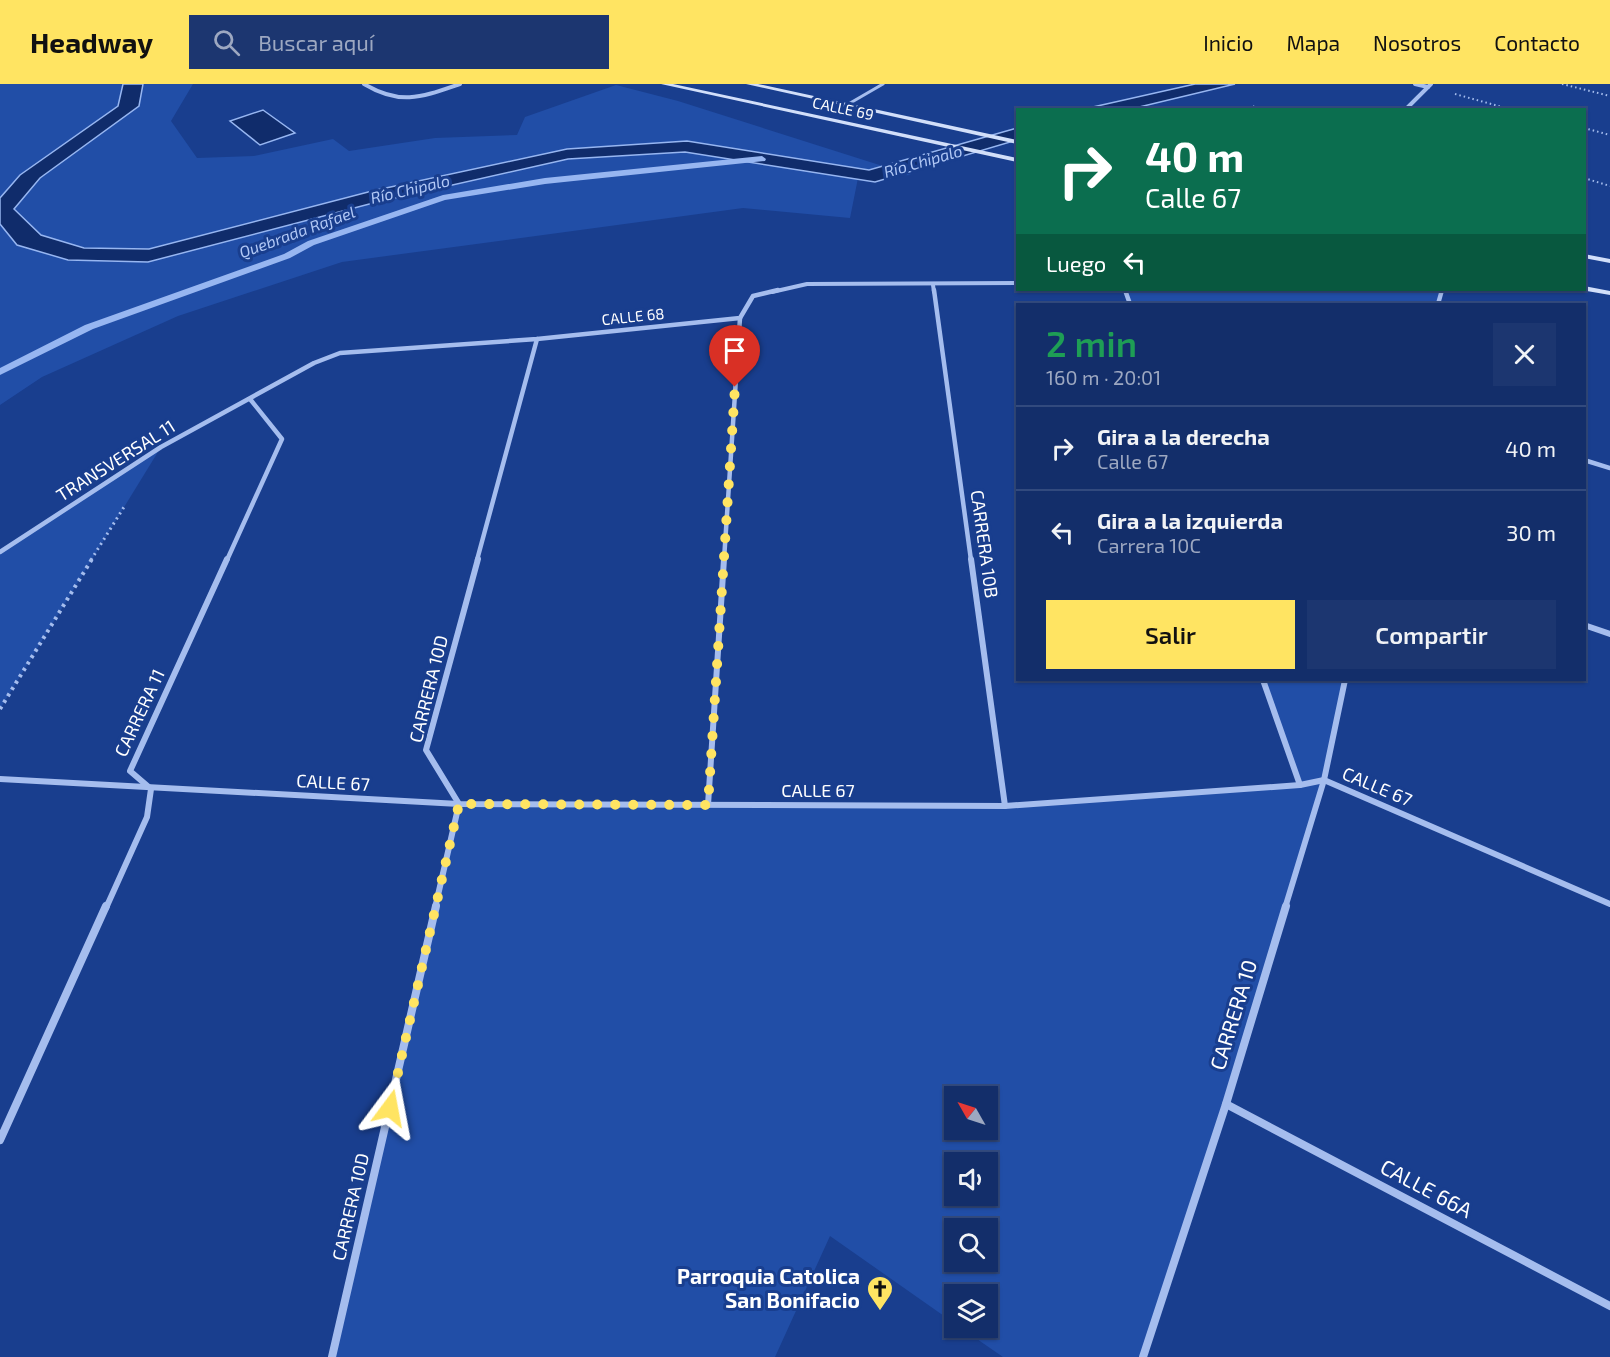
<!DOCTYPE html>
<html lang="es">
<head>
<meta charset="utf-8">
<style>
  :root { --surface:#132e6a; --page:#1c3670; --text:#f1f3f6; --muted:#9da8c1; --line:#324a7e; --accent:#ffe462 }
  body { margin:0; font-family:"Exo 2",sans-serif; background:var(--page); color:var(--text); height:100vh; display:flex; flex-direction:column; font-size:22px; white-space:nowrap }
  * { box-sizing:border-box; margin:0 }
  p { font-size:20px; color:var(--muted) }
  .icon { flex:none; width:33px; height:33px; fill:none; stroke:currentColor; stroke-width:2; stroke-linecap:round; stroke-linejoin:round }
  .map { position:relative; flex:1; overflow:hidden }
  .panel { position:absolute; left:1016px; top:219px; width:570px; height:378px; display:flex; flex-direction:column; background:var(--surface); border-radius:0px; box-shadow:0 2px 4px #0004,0 0 0 2px var(--line) }
  .panel>* { flex:none }
  .guide { position:absolute; left:1016px; top:24px; width:570px; height:183px; border-radius:0px; box-shadow:0 2px 4px #0004,0 0 0 2px var(--line); background:#0b6e4f; color:#fff; overflow:hidden }
  .needle { width:39px; rotate:309deg }
  .controls { position:absolute; left:944px; top:1002px; display:grid; gap:12px }
  .controls a { display:grid; place-items:center; width:54px; height:54px; border-radius:0px; background:var(--surface); box-shadow:0 2px 4px #0004,0 0 0 2px var(--line); font-size:30px }
  .pin { position:absolute; display:grid; place-items:center; width:51px; height:51px; color:#fff; margin:-62px -26px; border-radius:50% 50% 50% 0; rotate:-45deg; box-shadow:0 0 6px #0007 }
  .pin .icon { rotate:45deg }
  .me { position:absolute; width:66px; margin:-33px; rotate:13deg; stroke-linejoin:round; filter:drop-shadow(0 0 4px #0008) }
  .turn { display:flex; align-items:center; gap:21px; height:126px; padding:0 30px; font-size:27px }
  .turn .icon { width:78px; height:78px; stroke-width:2.5 }
  .turn b { display:block; font-size:42px; line-height:51px }
  .then { display:flex; align-items:center; height:57px; padding:0 30px; background:#0003; gap:12px; font-size:22px }
  .round { display:grid; place-items:center; flex:none; width:63px; height:63px; border-radius:0px; background:var(--page) }
  .summary { display:flex; align-items:center; justify-content:space-between; height:102px; padding:0 30px }
  h1 { font-size:36px; font-weight:600; line-height:45px; color:#1e9e55 }
  .action { display:flex; gap:12px; margin-top:auto; padding:12px 30px }
  .action a { flex:1; height:69px; border-radius:0px; background:var(--accent); color:#111; font-size:24px; font-weight:600; line-height:69px; text-align:center }
  .action a+a { background:var(--page); color:var(--text) }
  ul { padding:0; list-style:none }
  li { display:flex; align-items:center; gap:18px; height:84px; padding:0 30px; border-top:2px solid var(--line) }
  li div { flex:1 }
  li b { display:block; font-size:22px }
  li em { font-style:normal }
  header { display:flex; align-items:center; gap:36px; box-sizing:border-box; height:84px; padding:0 30px; background:var(--accent); color:#111 }
  header strong { font-size:28px }
  nav { display:flex; gap:33px; margin-inline-start:auto; font-size:21px }
  .search { width:420px; height:54px; background:var(--page); display:flex; align-items:center; gap:15px; box-sizing:border-box; padding:0 21px; border-radius:0px; color:var(--muted); font-size:22px }
  .map>svg:first-child { display:block }
  .green { fill:#214ea7; fill-rule:evenodd }
  .water { fill:#102c6b; stroke:#97b6f1; stroke-width:1.5 }
  .lines { fill:none; stroke-linecap:round; stroke-linejoin:round }
  .stream { fill:#97b6f1; fill-rule:evenodd }
  .path-far2 { stroke:#a5bdee; stroke-width:2; stroke-dasharray:1.5 3; stroke-linecap:butt }
  .path-far1 { stroke:#a5bdee; stroke-width:3; stroke-dasharray:2 4; stroke-linecap:butt }
  .path { stroke:#a5bdee; stroke-width:4; stroke-dasharray:3 4.5; stroke-linecap:butt }
  .lane { stroke:#a5bdee; stroke-width:3 }
  .street-far3 { stroke:#a5bdee; stroke-width:4 }
  .street-far2 { stroke:#a5bdee; stroke-width:4.5 }
  .street-far1 { stroke:#a5bdee; stroke-width:6 }
  .street { stroke:#a5bdee; stroke-width:8 }
  .secondary { fill:#d2dffa; fill-rule:evenodd }
  .route { stroke:#ffe462; stroke-width:10; stroke-dasharray:0 18 }
  .labels { text-anchor:middle; stroke-width:6; stroke-linejoin:round; paint-order:stroke }
  .far-street-label { font-size:15px; fill:#fff; stroke:#193e8e }
  .far-water-label { font-size:16px; font-style:italic; fill:#b1c8f6; stroke:#193e8e }
  .street-label { font-size:18px; fill:#fff; stroke:#193e8e }
  .near-street-label { font-size:21px; fill:#fff; stroke:#193e8e }
  .near-poi-label { font-size:21px; font-weight:bold; fill:#fff; stroke:#193e8e; text-anchor:end }
</style>
</head>
<body>
<header>
<strong>Headway</strong>
<div class="search"><svg class="icon" aria-label="search" viewBox="0 0 24 24"><circle cx="10" cy="10" r="6"/><path d="M15 15l6 6"/></svg>Buscar aquí</div>
<nav><a>Inicio</a><a>Mapa</a><a>Nosotros</a><a>Contacto</a></nav>
</header>
<div class="map">
<svg width="1610" height="1273" viewBox="0 0 1610 1273">
  <rect width="100%" height="100%" fill="#193e8e"/>
  <g class="green">
    <path d="M0 0H193L171 37 197 74 254 72 333 55 349 67 435 54 517 51 525 33 616 1 678 17 911 91 858 94 850 134 743 124 342 178 178 232 42 293 0 321Z"/>
    <path d="M1125 206H1442L1438 220H1130Z"/>
    <path d="M161 363 0 625V468Z"/>
    <path d="M1263 596H1345L1324 696 1143 1273H1003L961 1244H987V1210H954V1239L830 1152 775 1273H332L459 720 1005 722 1300 701ZM954 1012H987V1046H954ZM954 1078H987V1112H954ZM954 1144H987V1178H954Z"/>
  </g>
  <g class="water">
    <path d="M123 0H143L139 22 40 94 14 125 41 151 84 164 149 165 372 107 567 65 687 57 869 86 1017 44V56L875 98 685 68 568 75 377 118 148 178 68 176 17 161 0 140V114L20 91 118 22Z"/>
    <path d="M1195 0H1235L1131 25H1084Z"/>
    <path d="M263 26 295 49 260 61 230 37Z"/>
  </g>
  <g class="lines">
    <path class="stream" d="M762 72 766 75 765 77 545 100 445 116 314 161 290 174 93 245 0 291V284L85 241 284 170 308 157 443 111 545 94Z"/>
    <g class="path-far2">
      <path d="M1562 0 1610 12"/>
      <path d="M1455 10 1513 26"/>
      <path d="M1253 22 1258 26"/>
      <path d="M1584 44 1610 51"/>
      <path d="M1584 94 1610 102"/>
    </g>
    <path class="path-far1" d="M91 476 124 423"/>
    <path class="path" d="M0 625 92 475"/>
    <path class="lane" d="M845 22 883 0"/>
    <g class="street-far3">
      <path d="M364 0C401 22 422 13 460 0"/>
      <path d="M1415 0 1428 3"/>
      <path d="M1405 26 1431 0"/>
      <path d="M933 201 934 208"/>
      <path d="M772 208 807 200 1017 199"/>
    </g>
    <g class="street-far2">
      <path d="M934 206 971 476"/>
      <path d="M1125 206 1130 220"/>
      <path d="M1438 220 1442 206"/>
      <path d="M1584 376 1610 384"/>
      <path d="M0 468 161 363 314 279 340 269 537 255 740 234 753 212 778 206"/>
      <path d="M227 476 282 355 250 315"/>
      <path d="M477 476 537 255"/>
      <path d="M724 476 740 234"/>
    </g>
    <g class="street-far1">
      <path d="M971 475 1005 722"/>
      <path d="M1584 541 1610 550"/>
      <path d="M1263 596 1300 701"/>
      <path d="M0 695 459 720 1005 722 1300 701 1324 696 1610 820"/>
      <path d="M708 721 724 475"/>
      <path d="M106 824 147 733 151 705 130 687 227 475"/>
      <path d="M435 824 459 720 426 666 478 475"/>
      <path d="M1285 824 1324 696 1345 596"/>
    </g>
    <g class="street">
      <path d="M1226 1020 1610 1222"/>
      <path d="M0 1056 106 822"/>
      <path d="M332 1273 436 822"/>
      <path d="M1143 1273 1226 1020 1286 822"/>
    </g>
    <g class="secondary">
      <path d="M661 0H673L1017 74V78Z"/>
      <path d="M746 0H758L1017 56V60Z"/>
      <path d="M1584 170 1610 175V179L1584 174Z"/>
      <path d="M1584 202 1610 207V211L1581 206H1584Z"/>
    </g>
  </g>
  <g class="lines">
    <path class="route" d="M390 1024 459 720 708 721 735 303"/>
  </g>
  <defs>
    <symbol id="church-pin" viewBox="-11 -11 22 30"><path d="M0 17L-7.5 6A9.5 9.5 0 1 1 7.5 6Z" fill="#ffe462" stroke="#193e8e"/><path d="M-1.2-6h2.4v3.5h3.3v2.4h-3.3V6h-2.4V-.1h-3.3v-2.4h3.3Z" fill="#111"/></symbol>
  </defs>
  <g fill-rule="evenodd">
    <use href="#church-pin" x="865" y="1190" width="30" height="40"/>
  </g>
  <g class="labels">
    <g class="far-street-label">
      <text transform="translate(843 25) rotate(12)" y="5">CALLE 69</text>
      <text transform="translate(633 233) rotate(-6)" y="5">CALLE 68</text>
    </g>
    <g class="far-water-label">
      <text transform="translate(923 77) rotate(-16)" y="6">Río Chipalo</text>
      <text transform="translate(410 105) rotate(-13)" y="6">Río Chipalo</text>
      <text transform="translate(297 148) rotate(-20)" y="6">Quebrada Rafael</text>
    </g>
    <g class="street-label">
      <text transform="translate(116 377) rotate(-32)" y="6">TRANSVERSAL 11</text>
      <text transform="translate(984 460) rotate(82)" y="6">CARRERA 10B</text>
      <text transform="translate(429 605) rotate(-76)" y="6">CARRERA 10D</text>
      <text transform="translate(140 629) rotate(-65)" y="6">CARRERA 11</text>
      <text transform="translate(333 699) rotate(3)" y="6">CALLE 67</text>
      <text transform="translate(1377 703) rotate(23)" y="6">CALLE 67</text>
      <text x="818" y="713">CALLE 67</text>
      <text transform="translate(351 1123) rotate(-77)" y="6">CARRERA 10D</text>
    </g>
    <g class="near-street-label">
      <text transform="translate(1234 931) rotate(-73)" y="7">CARRERA 10</text>
      <text transform="translate(1426 1105) rotate(28)" y="7">CALLE 66A</text>
    </g>
    <g class="near-poi-label">
      <text x="860" y="1200">Parroquia Catolica<tspan x="860" dy="24">San Bonifacio</tspan></text>
    </g>
  </g>
</svg>
<div class="controls">
<a><svg class="needle" viewBox="-14 -14 28 28"><path d="M0-13l5 13h-10z" fill="#e53935"/><path d="M0 13l5-13h-10z" fill="#9da8c1"/></svg></a>
<a><svg class="icon" aria-label="sound" viewBox="0 0 24 24"><path d="M4 9h4l5-4v14l-5-4H4zM17 9q2 3 0 6"/></svg></a>
<a><svg class="icon" aria-label="search" viewBox="0 0 24 24"><circle cx="10" cy="10" r="6"/><path d="M15 15l6 6"/></svg></a>
<a><svg class="icon" aria-label="layers" viewBox="0 0 24 24"><path d="M12 4l9 5-9 5-9-5zM3 14l9 5 9-5"/></svg></a>
</div>
<div class="pin" style="left:735px;top:303px;background:#d93025"><svg class="icon" aria-label="arrive" viewBox="0 0 24 24"><path d="M6 21V4h12l-3 4 3 4H6"/></svg></div>
<svg class="me" style="left:390px;top:1024px" viewBox="-20 -20 40 40"><path d="M0-17L14 15 0 8-14 15z" fill="#ffe462" stroke="#fff" stroke-width="4"/></svg>
<div class="guide">
<div class="turn"><svg class="icon" aria-label="right" viewBox="0 0 24 24"><path d="M7 20v-9h11M14 6l5 5-5 5"/></svg><div><b>40 m</b>Calle 67</div></div>
<div class="then">Luego<svg class="icon" aria-label="left" viewBox="0 0 24 24"><path d="M17 20v-9H6M10 6l-5 5 5 5"/></svg></div>
</div>
<section class="panel">
<div class="summary"><div><h1>2 min</h1><p>160 m · 20:01</p></div><a class="round"><svg class="icon" aria-label="close" viewBox="0 0 24 24"><path d="M6 6l12 12M18 6L6 18"/></svg></a></div>
<ul>
<li><svg class="icon" aria-label="right" viewBox="0 0 24 24"><path d="M7 20v-9h11M14 6l5 5-5 5"/></svg><div><b>Gira a la derecha</b><p>Calle 67</p></div><em>40 m</em></li>
<li><svg class="icon" aria-label="left" viewBox="0 0 24 24"><path d="M17 20v-9H6M10 6l-5 5 5 5"/></svg><div><b>Gira a la izquierda</b><p>Carrera 10C</p></div><em>30 m</em></li>
</ul>
<div class="action"><a>Salir</a><a>Compartir</a></div>
</section>
</div>
</body>
</html>
